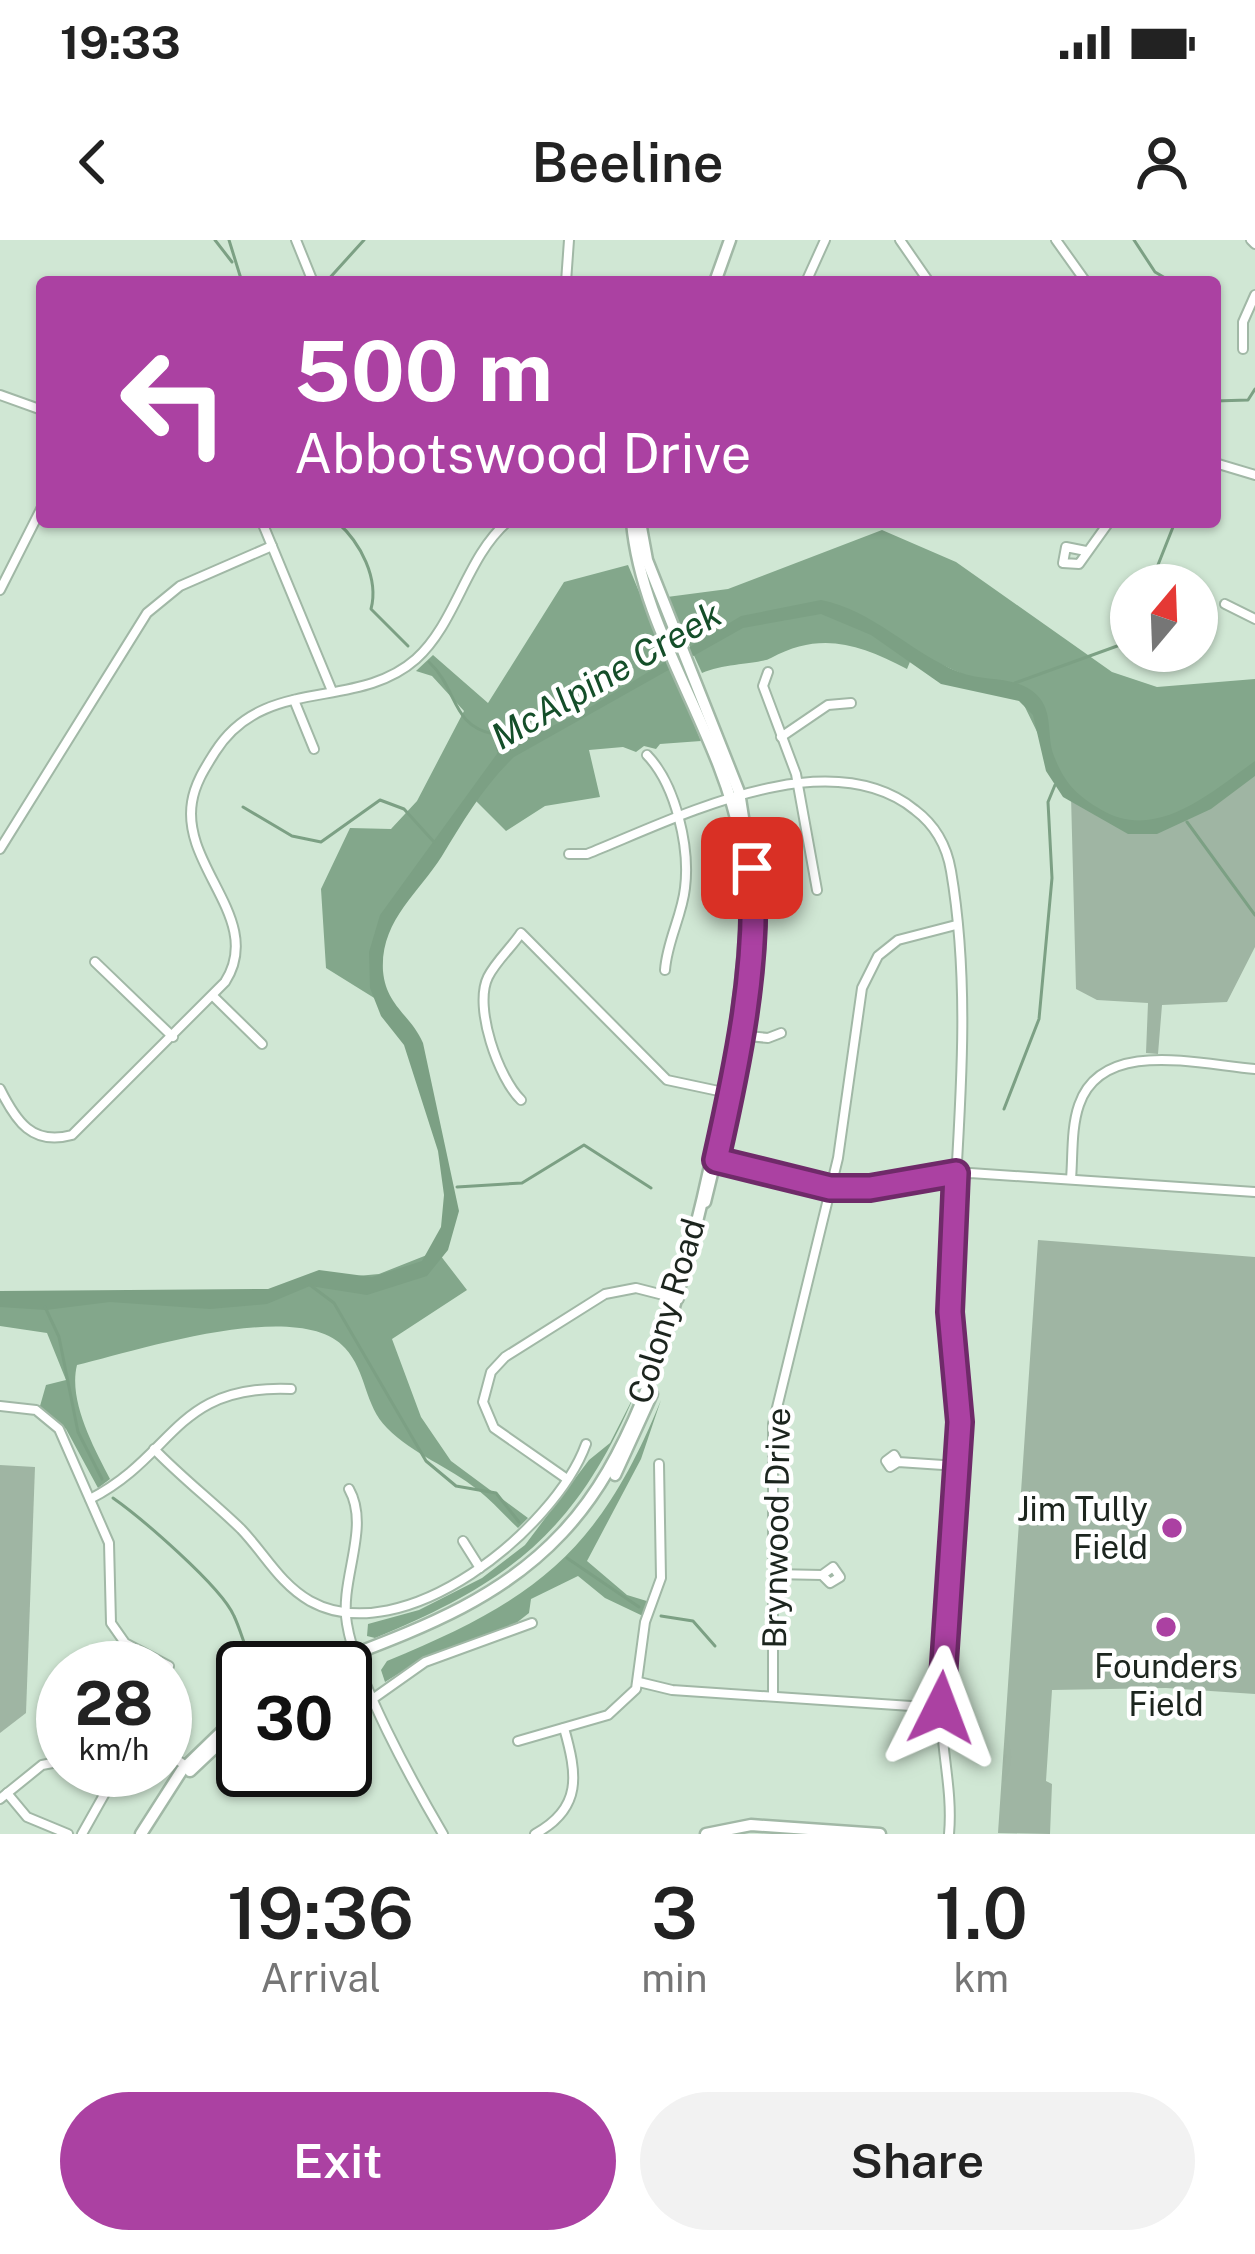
<!DOCTYPE html>
<html lang="en">
<head>
<meta charset="utf-8">
<style>
  :root { --surface:#fff; --page:#f2f2f2; --text:#222; --muted:#767676; --accent:#ab41a2 }
  body { margin:0; font-family:"Public Sans",sans-serif; background:var(--page); color:var(--text); height:100vh; display:flex; flex-direction:column; font-size:45px; white-space:nowrap }
  * { box-sizing:border-box; margin:0 }
  p { font-size:39px; color:var(--muted) }
  .icon { flex:none; width:66px; height:66px; fill:none; stroke:currentColor; stroke-width:2; stroke-linecap:round; stroke-linejoin:round }
  .map { position:relative; height:1594px; overflow:hidden }
  .details { display:flex; flex-direction:column; background:var(--surface); flex:1 }
  .details>* { flex:none }
  .banner { position:absolute; left:36px; top:36px; width:1185px; height:252px; border-radius:12px; box-shadow:0 3px 9px #0004; background:#ab41a2; color:#fff; overflow:hidden }
  .needle { width:78px; rotate:19deg }
  .buttons { position:absolute; left:1110px; top:324px; display:grid; gap:24px }
  .buttons a { display:grid; place-items:center; width:108px; height:108px; border-radius:50%; background:var(--surface); box-shadow:0 3px 9px #0004; font-size:60px }
  .speed { position:absolute; left:36px; top:1401px; display:flex; gap:24px; font-size:60px; font-weight:700; text-align:center }
  .speed>* { display:grid; place-content:center; width:156px; height:156px; border-radius:50%; background:var(--surface); box-shadow:0 3px 9px #0004; line-height:1 }
  .speed small { font-size:30px; font-weight:400 }
  .speed .limit { border:6px solid #111; border-radius:18px; background:#fff; color:#111 }
  .pin { position:absolute; display:grid; place-items:center; width:102px; height:102px; color:#fff; margin:-51px; border-radius:24px; box-shadow:0 6px 18px #0006 }
  .me { position:absolute; width:132px; margin:-66px; rotate:3deg; stroke-linejoin:round; filter:drop-shadow(0 0 9px #0008) }
  .turn { display:flex; align-items:center; gap:42px; height:252px; padding:0 60px; font-size:54px }
  .turn .icon { width:156px; height:156px; stroke-width:2.5 }
  .turn b { display:block; font-size:84px; line-height:102px }
  .eta { display:flex; justify-content:space-evenly; align-items:center; height:204px; text-align:center }
  .eta b { font-size:72px; font-weight:600; line-height:84px }
  .cta { display:flex; gap:24px; margin-top:auto; padding:24px 60px }
  .cta a { flex:1; height:138px; border-radius:72px; background:var(--accent); color:#fff; font-size:48px; font-weight:600; line-height:138px; text-align:center }
  .cta a+a { background:var(--page); color:var(--text) }
  .status { display:flex; justify-content:space-between; align-items:center; height:84px; padding:0 60px; background:var(--surface); direction:ltr }
  .status svg { height:33px; fill:currentColor }
  header { display:flex; justify-content:space-between; align-items:center; height:156px; padding:0 60px; background:var(--surface); font-size:54px; font-weight:600 }
  .map>svg:first-child { display:block }
  .green { fill:#9fb5a3 }
  .forest { fill:#83a78b }
  .water { fill:#7ca084 }
  .lines { fill:none; stroke-linecap:round; stroke-linejoin:round }
  .stream { stroke:#7ca084; stroke-width:3 }
  .street-casing { stroke:#a1b8a6; stroke-width:12 }
  .secondary-casing { stroke:#a1b8a6; stroke-width:15 }
  .street { stroke:#fff; stroke-width:8 }
  .secondary { stroke:#fff; stroke-width:10 }
  .route-casing { stroke:#6f2a69; stroke-width:30 }
  .route { stroke:#ab41a2; stroke-width:21 }
  .poi-dot { fill:#ab41a2; stroke:#fff; stroke-width:4.5 }
  .labels { text-anchor:middle; stroke-width:9; stroke-linejoin:round; paint-order:stroke }
  .street-label { font-size:33px; fill:#1c251e; stroke:#fff }
  .poi-label { font-size:33px; fill:#1c251e; stroke:#fff; text-anchor:end }
  .water-label { font-size:36px; font-style:italic; fill:#144e29; stroke:#fff }
</style>
</head>
<body>
<div class="status"><b>19:33</b><svg viewBox="0 0 49 12"><path d="M0 12V9h3v3zM5 12V6h3v6zM10 12V3h3v9zM15 12V0h3v12zM26 1h20v11H26zM47 4h2v5h-2z"/></svg></div>
<header><svg class="icon" aria-label="back" viewBox="0 0 24 24"><path d="M15 5l-7 7 7 7"/></svg>Beeline<svg class="icon" aria-label="person" viewBox="0 0 24 24"><circle cx="12" cy="8" r="4"/><path d="M4 21q1-7 8-7t8 7"/></svg></header>
<div class="map">
<svg width="1255" height="1594" viewBox="0 0 1255 1594">
  <rect width="100%" height="100%" fill="#d0e7d4"/>
  <g class="green">
    <path d="M1255 532V707L1227 762 1162 765 1158 814 1146 813 1148 763 1097 760 1076 749 1071 556Z"/>
    <path d="M1038 1000 1255 1017V1454L1166 1448 1052 1450 1046 1541 1052 1544 1050 1594 998 1593Z"/>
    <path d="M0 1225 35 1227 26 1473 0 1493Z"/>
  </g>
  <g class="forest">
    <path d="M882 290 956 322 1112 432 1157 447 1255 439V532L1234 549 1137 590 1087 570 1061 541 1022 461 914 412 907 429C859 404 821 391 771 418 761 424 725 423 702 433L667 357 728 349Z"/>
    <path d="M628 325 701 501 660 504 656 509 644 506 636 512 623 507 589 510 600 557 545 566 506 591 473 558 378 691 379 750 400 774 326 728 321 649 350 588 391 589 417 561 464 471 432 436 416 431 433 415 488 463 564 342Z"/>
    <path d="M437 1011 467 1050 392 1099 421 1177 451 1221 528 1278 518 1288C505 1276 492 1261 478 1250 448 1226 414 1215 387 1188 364 1165 367 1132 345 1108 300 1057 136 1111 77 1125 68 1161 94 1208 110 1239L98 1248 66 1189 40 1166 46 1145 66 1140 47 1093 0 1086V1061L251 1056 314 1040 379 1034Z"/>
    <path d="M635 1154C577 1289 512 1342 375 1398L367 1396 368 1384 419 1370 482 1338 525 1305 589 1220 610 1203Z"/>
    <path d="M661 1160 641 1219 587 1321 627 1355 650 1362 645 1377 605 1358 578 1336 531 1359 529 1373 515 1384 419 1421 385 1442 381 1430 387 1421C535 1360 599 1313 661 1160Z"/>
  </g>
  <path class="water" d="M821 360C873 370 911 413 959 432 985 443 1015 434 1037 455 1054 472 1046 496 1054 516 1064 542 1076 555 1100 569 1156 603 1210 553 1255 521V536L1211 569 1157 594H1128L1063 557 1046 531 1033 475 1019 461 941 444 871 395 821 374 743 388 514 517C483 547 464 580 442 616 418 654 380 681 383 731 386 766 411 775 423 803L459 971 448 1010 427 1036 367 1055 310 1046 267 1064 210 1069 110 1062 46 1070 0 1067V1051L268 1049 319 1030 372 1037 422 1021 441 987 444 955 438 911 404 805 381 776 370 748 369 712 380 675 499 511 582 472 741 376Z"/>
  <g class="lines">
    <g class="stream">
      <path d="M215 0 232 22"/>
      <path d="M229 0 242 42"/>
      <path d="M1134 0 1155 32 1172 42"/>
      <path d="M326 42 364 0"/>
      <path d="M1215 161 1248 160 1255 149"/>
      <path d="M337 282C361 303 379 339 371 369L408 406"/>
      <path d="M1150 345 1175 282"/>
      <path d="M429 422C458 449 451 486 494 494L499 513"/>
      <path d="M1015 443 1131 401"/>
      <path d="M243 567 292 596 321 602 380 560 404 569 434 602"/>
      <path d="M1187 582 1255 675"/>
      <path d="M1004 869 1039 779 1052 638 1048 562 1055 545"/>
      <path d="M457 947 522 943 584 905 651 948"/>
      <path d="M310 1045 334 1063 426 1221 456 1246 496 1253 519 1282"/>
      <path d="M45 1067 59 1097 78 1192 102 1239"/>
      <path d="M113 1258C140 1277 221 1346 234 1376 242 1393 245 1410 255 1428"/>
      <path d="M567 1318 639 1367"/>
      <path d="M661 1376 693 1381 715 1406"/>
    </g>
    <defs>
      <g id="street">
        <path d="M296 0 313 42"/>
        <path d="M900 0 929 42"/>
        <path d="M1056 0 1086 42"/>
        <path d="M1251 0 1255 4"/>
        <path d="M566 42 569 0"/>
        <path d="M806 42 825 0"/>
        <path d="M1243 109V82L1255 55"/>
        <path d="M0 155 42 170"/>
        <path d="M1215 223 1255 235"/>
        <path d="M262 282 332 451"/>
        <path d="M1086 311 1066 307 1063 323 1079 324 1109 282"/>
        <path d="M0 350 42 267"/>
        <path d="M1225 364 1255 379"/>
        <path d="M768 432 763 446 796 534 817 650"/>
        <path d="M294 460 314 509"/>
        <path d="M781 497 828 465 851 463"/>
        <path d="M647 515C676 545 690 608 685 648 682 676 667 701 665 730"/>
        <path d="M0 609 147 373 180 346 272 306"/>
        <path d="M569 614H587C675 579 827 499 915 570 935 585 947 607 951 631 975 772 954 917 950 1059 949 1101 961 1143 960 1185 959 1279 942 1373 941 1467 941 1510 953 1551 949 1594"/>
        <path d="M95 722 173 797"/>
        <path d="M213 756 262 804"/>
        <path d="M738 795 768 798 781 793"/>
        <path d="M0 849C16 881 32 906 72 895L225 742C265 680 181 627 192 562 195 543 205 528 215 512 264 434 356 472 416 419 456 383 466 318 507 282"/>
        <path d="M521 860C499 839 473 767 488 737 496 721 512 707 521 693L667 840 728 853"/>
        <path d="M716 919 830 948 970 933 1255 952"/>
        <path d="M1071 939C1073 916 1071 888 1079 865 1102 797 1201 825 1255 829"/>
        <path d="M0 1166 36 1170 59 1189 109 1303 111 1383 125 1403 169 1426"/>
        <path d="M154 1209C181 1237 213 1262 241 1289 265 1314 279 1343 310 1361 403 1413 555 1289 586 1204"/>
        <path d="M898 1222 890 1227 886 1221 894 1215 898 1222 958 1226"/>
        <path d="M567 1239 494 1188 483 1162 491 1132 505 1117 605 1054 636 1048 679 1059"/>
        <path d="M349 1249C371 1288 339 1340 347 1384 356 1440 413 1543 443 1594"/>
        <path d="M90 1259C176 1215 174 1144 291 1149"/>
        <path d="M463 1301 480 1328"/>
        <path d="M772 1334 822 1335 830 1343 840 1337 833 1327 822 1335"/>
        <path d="M639 1442 672 1450 941 1468"/>
        <path d="M773 1455V1184L838 918 862 748 878 716 898 700 956 685"/>
        <path d="M374 1458 425 1422 532 1383"/>
        <path d="M518 1501 608 1475 636 1449 645 1382 661 1338 659 1224"/>
        <path d="M165 1511 190 1529"/>
        <path d="M97 1530 114 1535"/>
        <path d="M7 1553 27 1577 68 1594"/>
        <path d="M0 1559 42 1525 63 1521"/>
        <path d="M82 1594 118 1530"/>
        <path d="M535 1594C583 1568 577 1534 564 1488"/>
      </g>
      <g id="secondary">
        <path d="M715 42 730 0"/>
        <path d="M640 282 647 320 739 552 744 584"/>
        <path d="M733 827 740 781"/>
        <path d="M705 962 726 876"/>
        <path d="M615 1235 652 1154"/>
        <path d="M318 1428C407 1393 495 1365 562 1293 598 1255 622 1209 642 1161 691 1041 766 724 741 600 720 490 642 393 632 282"/>
        <path d="M190 1531 243 1481"/>
        <path d="M141 1594 182 1530 243 1471"/>
        <path d="M706 1594 751 1585 880 1594"/>
      </g>
    </defs>
    <use href="#street" class="street-casing"/>
    <use href="#secondary" class="secondary-casing"/>
    <use href="#street" class="street"/>
    <use href="#secondary" class="secondary"/>
  </g>
  <g class="lines">
    <defs>
      <path id="route" d="M752 628C759 723 737 827 716 920L830 948H870L956 933 950 1072 960 1182 941 1468"/>
    </defs>
    <use href="#route" class="route-casing"/>
    <use href="#route" class="route"/>
  </g>
  <g class="poi-dot">
    <circle cx="1172" cy="1288" r="12"/>
    <circle cx="1166" cy="1387" r="12"/>
  </g>
  <g class="labels">
    <g class="street-label">
      <text transform="translate(666 1071) rotate(-73)" y="12">Colony Road</text>
      <text transform="translate(776 1288) rotate(-89)" y="12">Brynwood Drive</text>
    </g>
    <g class="poi-label">
      <text x="1148" y="1281">Jim Tully<tspan x="1148" dy="38">Field</tspan></text>
      <text x="1166" y="1438" text-anchor="middle">Founders<tspan x="1166" dy="38">Field</tspan></text>
    </g>
    <g class="water-label">
      <text transform="translate(606 435) rotate(-30)" y="13">McAlpine Creek</text>
    </g>
  </g>
</svg>
<div class="buttons">
<a><svg class="needle" viewBox="-14 -14 28 28"><path d="M0-13l5 13h-10z" fill="#e53935"/><path d="M0 13l5-13h-10z" fill="#767676"/></svg></a>
</div>
<div class="speed"><div>28<small>km/h</small></div><div class="limit">30</div></div>
<div class="pin" style="left:752px;top:628px;background:#d93025"><svg class="icon" aria-label="arrive" viewBox="0 0 24 24"><path d="M6 21V4h12l-3 4 3 4H6"/></svg></div>
<svg class="me" style="left:941px;top:1468px" viewBox="-20 -20 40 40"><path d="M0-17L14 15 0 8-14 15z" fill="#ab41a2" stroke="#fff" stroke-width="4"/></svg>
<div class="banner">
<div class="turn"><svg class="icon" aria-label="left" viewBox="0 0 24 24"><path d="M17 20v-9H6M10 6l-5 5 5 5"/></svg><div><b>500 m</b>Abbotswood Drive</div></div>
</div>
</div>
<section class="details">
<div class="eta">
<div><b>19:36</b><p>Arrival</p></div>
<div><b>3</b><p>min</p></div>
<div><b>1.0</b><p>km</p></div>
</div>
<div class="cta"><a>Exit</a><a>Share</a></div>
</section>
</body>
</html>
